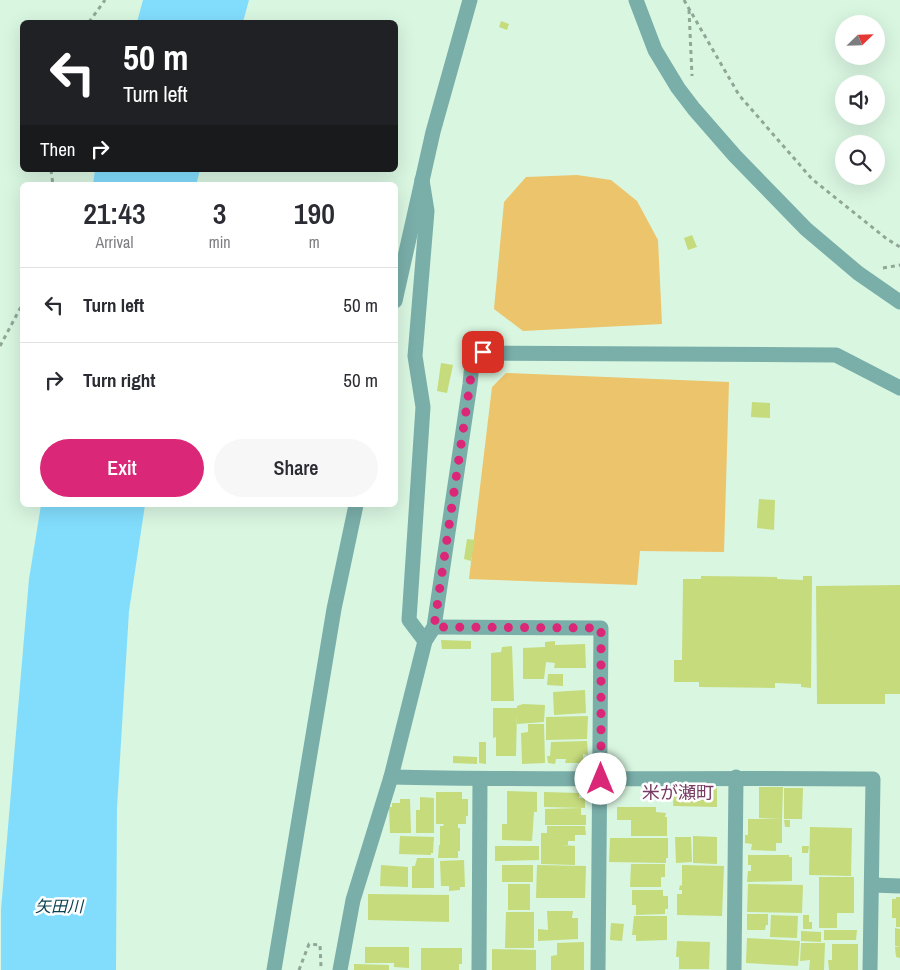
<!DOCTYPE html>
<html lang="en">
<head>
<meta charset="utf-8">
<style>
  :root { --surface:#fff; --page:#f7f7f7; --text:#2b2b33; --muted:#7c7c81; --line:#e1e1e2; --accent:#db2777 }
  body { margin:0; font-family:"Archivo Narrow","Noto Sans JP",sans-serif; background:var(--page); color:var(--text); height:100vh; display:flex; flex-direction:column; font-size:19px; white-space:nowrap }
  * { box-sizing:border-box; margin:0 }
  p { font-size:16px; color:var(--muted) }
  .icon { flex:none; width:28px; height:28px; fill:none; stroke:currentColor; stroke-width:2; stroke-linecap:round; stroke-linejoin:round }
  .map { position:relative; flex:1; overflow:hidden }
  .panel { position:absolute; left:20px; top:182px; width:378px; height:325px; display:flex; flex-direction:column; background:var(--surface); border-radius:8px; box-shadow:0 5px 20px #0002 }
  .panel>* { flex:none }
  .guide { position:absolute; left:20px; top:20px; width:378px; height:152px; border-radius:8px; box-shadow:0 5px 20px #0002; background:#202124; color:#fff; overflow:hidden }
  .needle { width:32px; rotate:67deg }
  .fabs { position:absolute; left:835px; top:15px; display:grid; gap:10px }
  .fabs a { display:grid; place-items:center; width:50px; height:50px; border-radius:50%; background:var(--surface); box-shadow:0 5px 20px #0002; font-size:25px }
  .pin { position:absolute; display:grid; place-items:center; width:42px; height:42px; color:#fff; margin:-21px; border-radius:10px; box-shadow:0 2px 8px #0006 }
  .me { position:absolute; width:55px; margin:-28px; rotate:0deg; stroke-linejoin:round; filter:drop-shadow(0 0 4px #0008) }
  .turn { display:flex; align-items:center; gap:18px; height:105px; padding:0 20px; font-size:22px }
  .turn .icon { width:65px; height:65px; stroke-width:2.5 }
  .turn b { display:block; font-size:35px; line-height:42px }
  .then { display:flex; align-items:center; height:48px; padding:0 20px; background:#0003; gap:10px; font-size:19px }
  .eta { display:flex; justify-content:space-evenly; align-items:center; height:85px; text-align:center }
  .eta b { font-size:30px; font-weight:600; line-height:35px }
  .action { display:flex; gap:10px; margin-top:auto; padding:10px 20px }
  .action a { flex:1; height:58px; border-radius:30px; background:var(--accent); color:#fff; font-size:20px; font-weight:600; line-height:58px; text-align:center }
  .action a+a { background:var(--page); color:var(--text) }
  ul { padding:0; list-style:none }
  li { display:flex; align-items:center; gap:15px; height:75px; padding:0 20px; border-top:1px solid var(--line) }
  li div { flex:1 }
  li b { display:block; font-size:19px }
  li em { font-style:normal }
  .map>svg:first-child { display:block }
  .green { fill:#ecc46b }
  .water { fill:#82ddfd }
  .building { fill:#c5db7c }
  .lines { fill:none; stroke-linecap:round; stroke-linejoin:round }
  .path { stroke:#90a696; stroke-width:3; stroke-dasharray:4 4; stroke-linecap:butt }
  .minor { stroke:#7aaea9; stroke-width:15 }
  .route { stroke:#db2777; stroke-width:9; stroke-dasharray:0 16.2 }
  .labels { text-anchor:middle; stroke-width:5; stroke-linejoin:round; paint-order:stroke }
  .water-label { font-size:16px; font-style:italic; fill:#0a4252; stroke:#fff }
  .quarter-label { font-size:18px; fill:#773a63; stroke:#fff }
</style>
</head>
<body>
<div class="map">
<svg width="900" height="970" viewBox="0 0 900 970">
  <rect width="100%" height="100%" fill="#d9f6e1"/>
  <g class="green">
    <path d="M577 175 611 180 637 201 658 240 662 324 523 331 494 309 504 202 526 177Z"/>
    <path d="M506 373 729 382 724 552 640 551 637 585 469 579 492 387Z"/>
  </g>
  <g class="water">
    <path d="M143 0H249L243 22H137Z"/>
    <path d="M95 170H200L196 185H93Z"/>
    <path d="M41 505H145L129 611 117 808 116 970H1V910L29 579Z"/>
  </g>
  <g class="building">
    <path d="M501 21 509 24 507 30 499 27Z"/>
    <path d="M692 235 697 247 688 250 684 238Z"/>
    <path d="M441 363 453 365 447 393 437 391Z"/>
    <path d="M752 402 770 403V418L751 417Z"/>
    <path d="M759 499 775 500 774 530 757 528Z"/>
    <path d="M467 539 475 540 471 561 464 559Z"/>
    <path d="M701 576 777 577V579L803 580V576H812L811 688 801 687V684L775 683V688L699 687V682H674V660H682L683 579H701Z"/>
    <path d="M900 585V694H885V704H817L816 586Z"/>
    <path d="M441 640 471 641V649H442Z"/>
    <path d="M555 641V645L585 644 586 668H554L555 663 546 662 544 679H523V648L545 647V642Z"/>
    <path d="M512 646 514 701H491V653L501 652 502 647Z"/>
    <path d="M548 674H563V686L547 685Z"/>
    <path d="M585 690 586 713 554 715 553 692Z"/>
    <path d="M523 704 545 705 544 722 517 724V712L516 756H496V737L493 738V708H517V706Z"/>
    <path d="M588 716 587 739 546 740V717Z"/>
    <path d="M528 724H544L545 763 522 764 521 733 528 732Z"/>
    <path d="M587 741 588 755 583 754V763H565L566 759H556L555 764 548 763 547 756H550L551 742Z"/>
    <path d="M479 742H486V764L479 763Z"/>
    <path d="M453 756 477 757V764L453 763Z"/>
    <path d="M674 786 717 788V807L673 806Z"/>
    <path d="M759 787H783L782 819 759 818Z"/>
    <path d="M784 788H803L802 819H784Z"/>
    <path d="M507 791 537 792V812H534L532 841 502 840V824H507Z"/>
    <path d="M436 792H462V799H468V816H466V824H458V828H460V851H458V858H438L439 845H440V826H443L444 824H436Z"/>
    <path d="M544 792 579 793V798H585V808L544 807Z"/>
    <path d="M420 797 434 798V833H416V810H420Z"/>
    <path d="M400 799H410L411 833H390L389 807H392V803H400Z"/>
    <path d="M617 807H656V812L666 813 665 817H667V836H631V820H617Z"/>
    <path d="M581 808V815H586V825H545V809Z"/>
    <path d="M748 819H782V843H776V851L751 850 752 844 745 843V835H748Z"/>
    <path d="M784 820H790V827H785Z"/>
    <path d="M547 826H585L586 835H575V841H568V845H563L575 846V865L541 864V833H547Z"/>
    <path d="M810 827 852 828 851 876 809 875Z"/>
    <path d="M400 836 434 837 433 853H431V855L399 854Z"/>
    <path d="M693 836 717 837V864L693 863Z"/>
    <path d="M675 837H691L692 862 676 863Z"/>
    <path d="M610 838H668V858H666V863L609 862Z"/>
    <path d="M495 846H539V860L495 861Z"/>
    <path d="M802 846H809L808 853H802Z"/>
    <path d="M748 855H789V857H792V881L747 882 748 871H751V865H748Z"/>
    <path d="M417 858H434V888H412V866H415Z"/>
    <path d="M464 860 465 887H460V890L449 891V886H441L440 861Z"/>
    <path d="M631 864H665V877H661V887H630Z"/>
    <path d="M381 865 408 867V887L380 886Z"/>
    <rect x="502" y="865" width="31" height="17"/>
    <path d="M537 865 586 866 585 898H536Z"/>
    <path d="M682 865 724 866 722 916 677 915V894H682V890H679L680 885 682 886Z"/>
    <path d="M819 877H854V913H837V928H819Z"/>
    <rect x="508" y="884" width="22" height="26"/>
    <path d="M748 884 803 885 802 913 747 912Z"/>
    <path d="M632 890H663V896H668V909H665V914L636 915V905H632Z"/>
    <path d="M368 894 449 895V922L368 920Z"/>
    <path d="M896 897H900V927H896V918H892V899H896Z"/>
    <path d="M547 911H573L572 918H578V939L538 941V929L548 930Z"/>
    <path d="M506 912H534V948H505Z"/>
    <path d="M747 914H768V925H766L765 930H747Z"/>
    <path d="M771 915 798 916 797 938 770 937Z"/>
    <path d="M803 915H809V922H812V929H803Z"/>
    <path d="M634 916H667V940L636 941V935H632Z"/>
    <path d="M611 923 624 924 622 941 610 940Z"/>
    <path d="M895 928 900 929V947L895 946Z"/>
    <path d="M824 930H857L856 940H824Z"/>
    <path d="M801 931 821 932V942L801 941Z"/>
    <path d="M747 938 800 941 798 966 746 963Z"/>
    <path d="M677 941 710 942 709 969H679V957H676Z"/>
    <path d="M584 942V970H551V956L557 955V943Z"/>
    <path d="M801 943H825L824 970H809L810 960 800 961Z"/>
    <path d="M832 944H858V970H829L828 960H832Z"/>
    <path d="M365 947H409V968L394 967V963H365Z"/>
    <path d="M895 947H900V958L896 957Z"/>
    <path d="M421 948H462V964H459V970H421Z"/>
    <path d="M492 949 536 950V970H492Z"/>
    <path d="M354 964 389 965V970H354Z"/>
  </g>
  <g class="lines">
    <g class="path">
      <path d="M684 0 739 95 812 179 887 239 900 247"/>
      <path d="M689 10 692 76"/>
      <path d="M89 22 105 0"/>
      <path d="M51 170 53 185"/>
      <path d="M883 268 900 265"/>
      <path d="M0 346 22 305"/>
      <path d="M299 970 309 944 320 945 321 967"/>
    </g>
    <g class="minor">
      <path d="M636 0 655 50 678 88 694 109 735 156 806 229 858 273 900 302"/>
      <path d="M422 180 427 211 415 356 423 407 409 620 425 641"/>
      <path d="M395 301 433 132 470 0"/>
      <path d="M434 627 601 628 598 970"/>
      <path d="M391 777C551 781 712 777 873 779L870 970"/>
      <path d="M872 885 900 886"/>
      <path d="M274 970 334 609 356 505"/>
      <path d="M340 970 353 900 391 777 425 641 434 627 470 384 472 363 483 353 836 355 900 388"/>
      <path d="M479 970 480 779"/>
      <path d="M734 970 736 777"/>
    </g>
  </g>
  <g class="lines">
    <path class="route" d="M483 352 472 364 470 384 434 627 601 628V779"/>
  </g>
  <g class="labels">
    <g class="water-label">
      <text x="59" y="912">矢田川</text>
    </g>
    <g class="quarter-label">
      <text x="678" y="799">米が瀬町</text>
    </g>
  </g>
</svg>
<div class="fabs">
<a><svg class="needle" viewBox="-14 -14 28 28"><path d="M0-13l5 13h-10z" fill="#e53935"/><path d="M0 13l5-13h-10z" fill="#7c7c81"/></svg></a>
<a><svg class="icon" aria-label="sound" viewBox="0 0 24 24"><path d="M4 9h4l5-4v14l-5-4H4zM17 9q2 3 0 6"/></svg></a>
<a><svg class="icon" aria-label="search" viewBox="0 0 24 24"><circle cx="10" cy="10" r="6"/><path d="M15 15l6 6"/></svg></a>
</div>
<div class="pin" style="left:483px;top:352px;background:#d93025"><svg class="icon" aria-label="arrive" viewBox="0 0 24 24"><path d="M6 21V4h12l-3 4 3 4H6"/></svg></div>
<svg class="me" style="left:601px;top:779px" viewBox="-20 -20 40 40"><circle r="19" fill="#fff"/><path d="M0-13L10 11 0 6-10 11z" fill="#db2777"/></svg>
<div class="guide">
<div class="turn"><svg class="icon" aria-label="left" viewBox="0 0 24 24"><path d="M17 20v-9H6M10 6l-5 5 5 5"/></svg><div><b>50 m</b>Turn left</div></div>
<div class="then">Then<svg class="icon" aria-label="right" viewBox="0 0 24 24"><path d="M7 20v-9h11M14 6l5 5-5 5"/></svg></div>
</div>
<section class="panel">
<div class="eta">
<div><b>21:43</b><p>Arrival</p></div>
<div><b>3</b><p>min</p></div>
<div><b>190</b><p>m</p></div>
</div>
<ul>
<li><svg class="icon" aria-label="left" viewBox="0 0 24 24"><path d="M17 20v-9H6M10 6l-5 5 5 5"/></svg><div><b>Turn left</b></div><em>50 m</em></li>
<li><svg class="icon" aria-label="right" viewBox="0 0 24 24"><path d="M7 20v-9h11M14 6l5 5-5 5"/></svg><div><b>Turn right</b></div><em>50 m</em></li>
</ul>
<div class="action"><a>Exit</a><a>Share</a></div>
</section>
</div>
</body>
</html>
